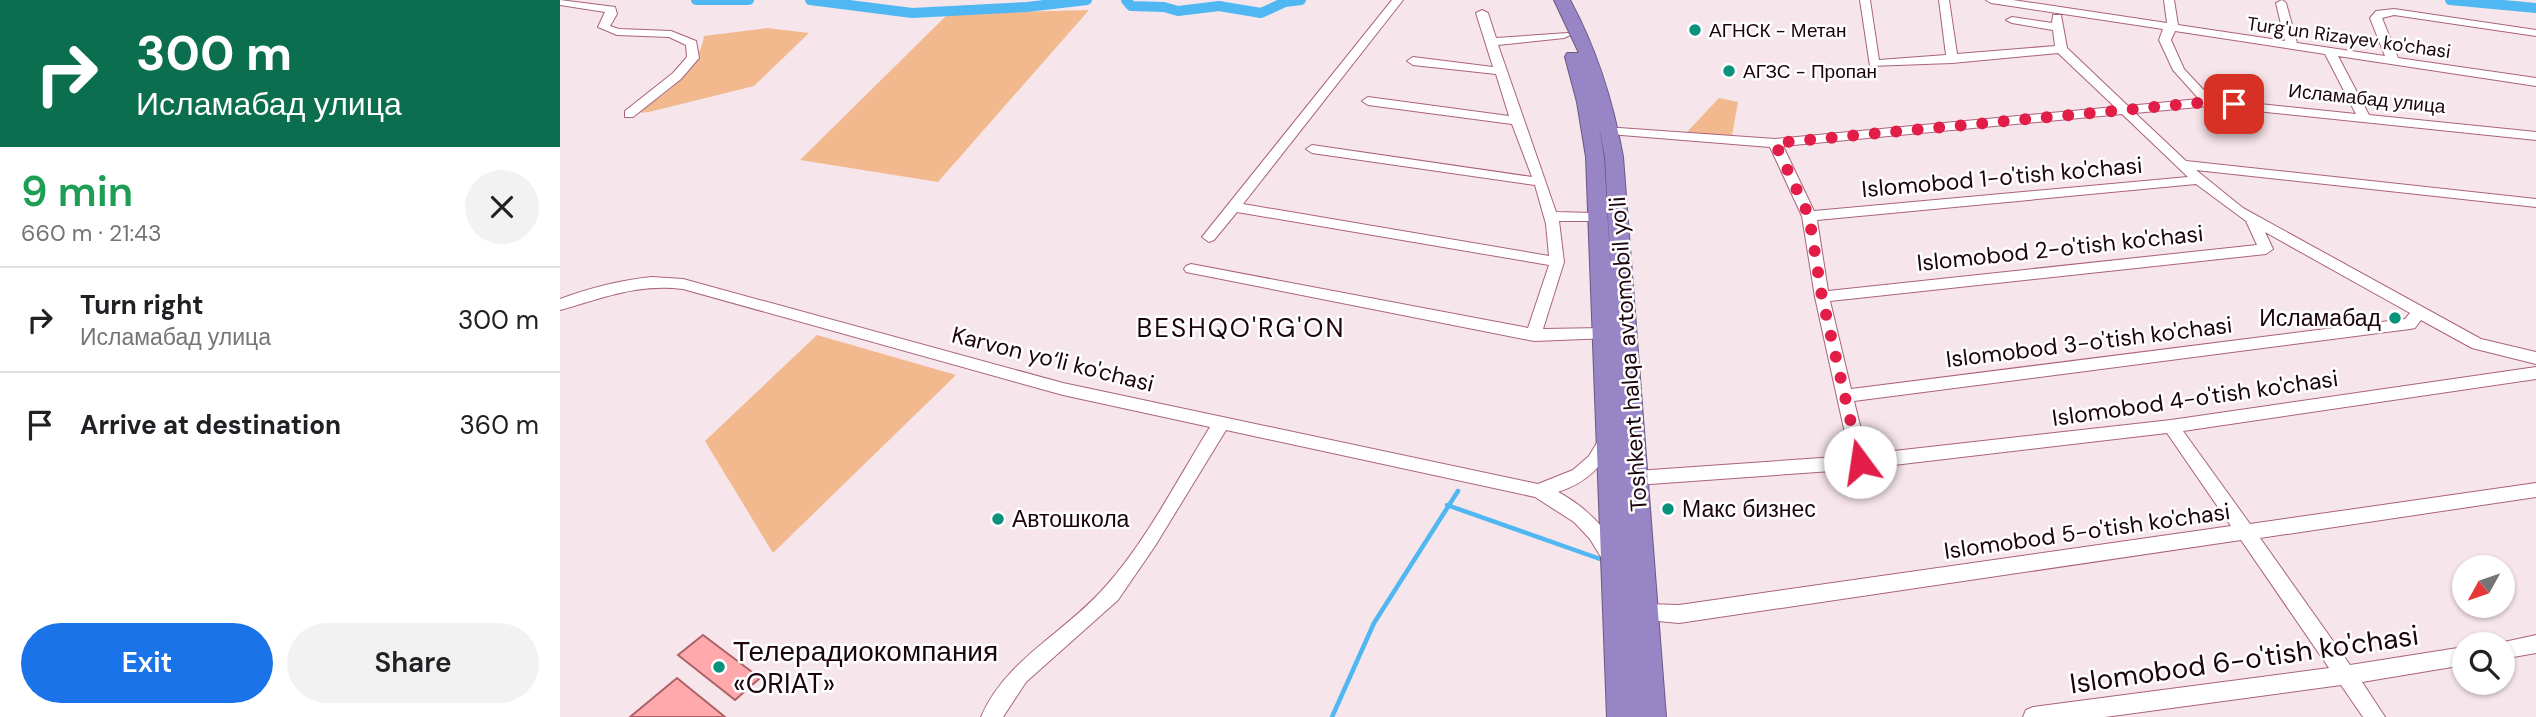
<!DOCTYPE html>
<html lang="en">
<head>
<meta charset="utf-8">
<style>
  :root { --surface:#fff; --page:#f2f2f2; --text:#202124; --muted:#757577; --line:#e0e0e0; --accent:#1a73e8 }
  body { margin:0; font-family:"DM Sans",sans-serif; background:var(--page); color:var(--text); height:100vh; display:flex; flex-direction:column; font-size:26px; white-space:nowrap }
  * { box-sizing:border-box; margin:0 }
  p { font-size:23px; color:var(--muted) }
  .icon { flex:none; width:38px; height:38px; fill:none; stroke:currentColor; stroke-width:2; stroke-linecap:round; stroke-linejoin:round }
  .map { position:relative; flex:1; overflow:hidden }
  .side { display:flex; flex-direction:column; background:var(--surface); width:560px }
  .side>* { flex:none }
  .guide { background:#0b6e4f; color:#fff; overflow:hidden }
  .needle { width:46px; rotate:230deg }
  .tools { position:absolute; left:1892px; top:555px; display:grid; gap:14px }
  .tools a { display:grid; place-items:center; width:63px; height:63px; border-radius:50%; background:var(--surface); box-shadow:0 2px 5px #0004; font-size:35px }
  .pin { position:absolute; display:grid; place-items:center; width:60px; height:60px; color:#fff; margin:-30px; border-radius:14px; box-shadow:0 4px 10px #0006 }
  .me { position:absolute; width:77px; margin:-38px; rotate:346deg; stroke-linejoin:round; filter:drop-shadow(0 0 5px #0008) }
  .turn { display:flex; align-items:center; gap:24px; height:147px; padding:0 21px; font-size:32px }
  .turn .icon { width:91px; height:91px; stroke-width:2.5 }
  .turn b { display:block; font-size:49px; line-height:60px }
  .round { display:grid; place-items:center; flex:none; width:74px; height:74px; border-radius:37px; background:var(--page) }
  .summary { display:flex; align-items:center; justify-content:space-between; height:119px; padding:0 21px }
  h1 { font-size:42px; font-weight:600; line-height:52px; color:#1e9e55 }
  .primary-button { display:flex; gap:14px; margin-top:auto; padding:14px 21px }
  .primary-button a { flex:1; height:80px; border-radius:42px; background:var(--accent); color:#fff; font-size:28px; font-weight:600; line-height:80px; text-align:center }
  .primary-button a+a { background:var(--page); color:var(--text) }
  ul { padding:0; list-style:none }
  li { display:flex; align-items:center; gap:21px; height:105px; padding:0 21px; border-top:2px solid var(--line) }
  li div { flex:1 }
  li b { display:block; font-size:26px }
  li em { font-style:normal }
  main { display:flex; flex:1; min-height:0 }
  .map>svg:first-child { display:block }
  .green { fill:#f2b98f }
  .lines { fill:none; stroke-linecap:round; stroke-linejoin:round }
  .stream { stroke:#4fb7f2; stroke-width:4.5 }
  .canal { stroke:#4fb7f2; stroke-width:10 }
  .building { fill:#ffa9ac; stroke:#ae6166; stroke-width:2 }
  .minor-casing { stroke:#ab627d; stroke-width:2 }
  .highway-casing { stroke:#6c5885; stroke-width:2 }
  .minor { fill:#fff; fill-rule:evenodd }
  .highway { fill:#9785c5; fill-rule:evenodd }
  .route { stroke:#e11d48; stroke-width:12; stroke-dasharray:0 21.6 }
  .poi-dot { fill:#0a927c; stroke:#fff; stroke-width:2.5 }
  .labels { text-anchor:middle; stroke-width:5; stroke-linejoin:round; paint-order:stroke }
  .far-poi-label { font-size:19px; fill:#1c030d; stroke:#fff; text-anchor:start }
  .far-street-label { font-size:19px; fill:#1c030d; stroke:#fff }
  .street-label { font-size:23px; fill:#1c030d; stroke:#fff }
  .poi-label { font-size:23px; fill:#1c030d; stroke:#fff; text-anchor:start }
  .quarter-label { font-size:26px; letter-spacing:2px; fill:#1c030d; stroke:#fff }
  .near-poi-label { font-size:28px; fill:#1c030d; stroke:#fff; text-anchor:start }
  .near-street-label { font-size:28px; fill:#1c030d; stroke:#fff }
</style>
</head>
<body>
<main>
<section class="side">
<div class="guide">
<div class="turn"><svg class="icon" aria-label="right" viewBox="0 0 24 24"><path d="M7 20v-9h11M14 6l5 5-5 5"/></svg><div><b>300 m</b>Исламабад улица</div></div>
</div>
<div class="summary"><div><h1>9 min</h1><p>660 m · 21:43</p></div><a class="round"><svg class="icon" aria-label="close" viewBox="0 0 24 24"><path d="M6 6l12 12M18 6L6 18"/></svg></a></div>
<ul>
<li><svg class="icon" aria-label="right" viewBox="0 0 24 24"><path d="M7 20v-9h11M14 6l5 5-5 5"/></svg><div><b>Turn right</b><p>Исламабад улица</p></div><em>300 m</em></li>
<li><svg class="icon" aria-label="arrive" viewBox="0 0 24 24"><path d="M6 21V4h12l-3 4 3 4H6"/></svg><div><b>Arrive at destination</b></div><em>360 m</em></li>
</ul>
<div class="primary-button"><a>Exit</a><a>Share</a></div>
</section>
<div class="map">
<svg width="1976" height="717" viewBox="0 0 1976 717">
  <rect width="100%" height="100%" fill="#f6e5ea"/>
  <g class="green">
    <path d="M529 10 378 182 240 160 388 14Z"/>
    <path d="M207 28 249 33 194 86 89 112 77 113C105 94 138 72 144 36Z"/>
    <path d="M1159 98 1178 102 1172 136 1127 132Z"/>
    <path d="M257 335 396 375 213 553 145 441Z"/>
  </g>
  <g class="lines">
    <g class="stream">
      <path d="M887 505 1043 560"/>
      <path d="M772 717 814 623 898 491"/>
    </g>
    <g class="canal">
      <path d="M136 0H189"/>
      <path d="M250 0 352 13 467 7 527 0"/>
      <path d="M566 0 571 6 604 7 618 11 659 6 701 13 725 2 741 0"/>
      <path d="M1890 0 1976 8"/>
    </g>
  </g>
  <g class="building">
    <path d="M143 635 200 678 175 700 118 655Z"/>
    <path d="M117 678 165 717H70Z"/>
  </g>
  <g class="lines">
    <defs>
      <g id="minor">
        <path d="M0 0 55 7 57 14 50 26 59 29 111 31 136 41 139 58 121 79 73 117H65V111L113 73 127 57 126 45 109 37 57 35 38 27 45 12 0 5Z"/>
        <path d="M832 0H843L683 204 989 256 986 224 975 185 752 153 746 149 752 145 972 177 952 124 808 105 802 101 808 97 949 116 936 74 853 65 847 61 853 57 933 67 916 13 922 10 928 13 936 38 1008 33 1010 35 1004 38 938 45 996 212 1034 213 1041 217 1034 221H999L1004 262 983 329 1045 328 1050 330 1053 334 1050 338 974 341 626 272 624 269 626 266 631 264 968 328 989 265 677 212 654 240 649 242 642 237Z"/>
        <path d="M1300 0H1310L1319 60 1386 55 1379 0H1389L1397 54 1495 46 1493 30 1452 23 1446 20 1452 17 1492 23 1493 15H1501L1507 48 1568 106 1639 99 1613 70 1599 40 1603 29 1431 3 1426 0H1453L1607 23 1604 0H1614L1618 25 1725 41 1716 3 1722 0 1726 3 1737 43 1825 56 1810 18 1816 11 1834 9 1976 30V36L1834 15 1822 18 1838 58 1976 78V86L1778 56 1809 115 1976 132V140L1648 106 1575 113 1626 161 1976 199V207L1636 170 1683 208 1921 339 1976 352V364L1912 348 1861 320 1855 328 1850 329 1294 401 1307 454 1611 420 1976 367V379L1623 431 1690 524 1976 483V497L1700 538 1790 665 1904 647V665L1802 682 1825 717H1803L1781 685 1545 717H1463L1466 710 1473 707 1769 668 1681 540 1119 623 1077 619 1074 613 1077 607 1084 604 1119 605 1671 526 1607 433 1300 469 1076 485 1070 483 1067 478 1070 473 1076 471 1290 456 1255 297 1242 216 1210 147 1049 134 1045 133V127L1215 139 1555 107 1498 53 1392 63 1310 66ZM1615 31 1765 54 1796 114 1652 99 1624 69 1611 40ZM1562 114 1628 177 1254 211 1223 146ZM1636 184 1686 221 1697 245 1268 291 1257 220ZM1705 232 1850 313 1845 319 1291 389 1270 301 1706 254 1713 249Z"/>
        <path d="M92 277 123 279 503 383 978 484 1013 470 1029 456 1041 436H1053L1055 441C1042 467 1026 483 998 492 1026 507 1047 528 1060 556L1058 562 1051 564 1044 562 1030 539 1014 522 975 497 666 430 595 546 558 600 466 682 443 717H421C446 659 505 633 545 587 587 540 617 480 650 427L503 395 123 289C78 283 43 298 0 310V299C30 288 60 280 92 277Z"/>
        <path d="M1976 635V653L1942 659V644H1935Z"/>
      </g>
      <path id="highway" d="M994 0H1010C1037 50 1053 101 1063 157L1106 717H1047L1026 157 1017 102 1005 57 1007 53H1019ZM1039 126 1045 157 1051 274 1044 157Z"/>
    </defs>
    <use href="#minor" class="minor-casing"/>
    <use href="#highway" class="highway-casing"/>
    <use href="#minor" class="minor"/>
    <use href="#highway" class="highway"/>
  </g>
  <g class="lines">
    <path class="route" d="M1300 462 1262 297 1249 216 1215 143 1648 102 1674 104"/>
  </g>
  <g class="poi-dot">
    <circle cx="1135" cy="30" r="7"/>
    <circle cx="1169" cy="71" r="7"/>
    <circle cx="1835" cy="318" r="7"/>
    <circle cx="1108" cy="509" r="7"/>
    <circle cx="438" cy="519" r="7"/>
    <circle cx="159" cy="667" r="7"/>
  </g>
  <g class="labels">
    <g class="far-poi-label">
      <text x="1149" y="37">АГНСК - Метан</text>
      <text x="1183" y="78">АГЗС - Пропан</text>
    </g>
    <g class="far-street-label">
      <text transform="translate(1789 37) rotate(8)" y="7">Turg'un Rizayev ko'chasi</text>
      <text transform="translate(1807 98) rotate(6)" y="7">Исламабад улица</text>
    </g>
    <g class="street-label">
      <text transform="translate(1442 177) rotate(-5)" y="8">Islomobod 1-o'tish ko'chasi</text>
      <text transform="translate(1500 248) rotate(-6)" y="8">Islomobod 2-o'tish ko'chasi</text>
      <text transform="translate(1529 342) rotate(-7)" y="8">Islomobod 3-o'tish ko'chasi</text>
      <text transform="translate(1068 354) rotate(-94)" y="8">Toshkent halqa avtomobil yo'li</text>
      <text transform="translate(493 359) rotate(14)" y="8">Karvon yo‘li ko'chasi</text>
      <text transform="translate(1635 398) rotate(-8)" y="8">Islomobod 4-o'tish ko'chasi</text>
      <text transform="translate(1527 531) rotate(-8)" y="8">Islomobod 5-o'tish ko'chasi</text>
    </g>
    <g class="poi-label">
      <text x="1821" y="326" text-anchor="end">Исламабад</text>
      <text x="1122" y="517">Макс бизнес</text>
      <text x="452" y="527">Автошкола</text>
    </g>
    <g class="quarter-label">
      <text x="681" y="337">BESHQO'RG'ON</text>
    </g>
    <g class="near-poi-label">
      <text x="173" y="661">Телерадиокомпания<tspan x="173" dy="32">«ORIAT»</tspan></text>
    </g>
    <g class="near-street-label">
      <text transform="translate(1684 659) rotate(-8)" y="10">Islomobod 6-o'tish ko'chasi</text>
    </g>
  </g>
</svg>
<div class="tools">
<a><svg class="needle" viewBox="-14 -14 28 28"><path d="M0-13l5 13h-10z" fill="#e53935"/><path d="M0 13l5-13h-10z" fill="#757577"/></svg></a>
<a><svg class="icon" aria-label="search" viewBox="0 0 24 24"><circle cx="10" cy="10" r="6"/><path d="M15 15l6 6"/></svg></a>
</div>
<div class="pin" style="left:1674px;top:104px;background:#d93025"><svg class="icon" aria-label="arrive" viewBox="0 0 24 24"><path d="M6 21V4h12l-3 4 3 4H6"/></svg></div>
<svg class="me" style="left:1300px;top:462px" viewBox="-20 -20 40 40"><circle r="19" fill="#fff"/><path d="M0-13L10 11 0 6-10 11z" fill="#e11d48"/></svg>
</div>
</main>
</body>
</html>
